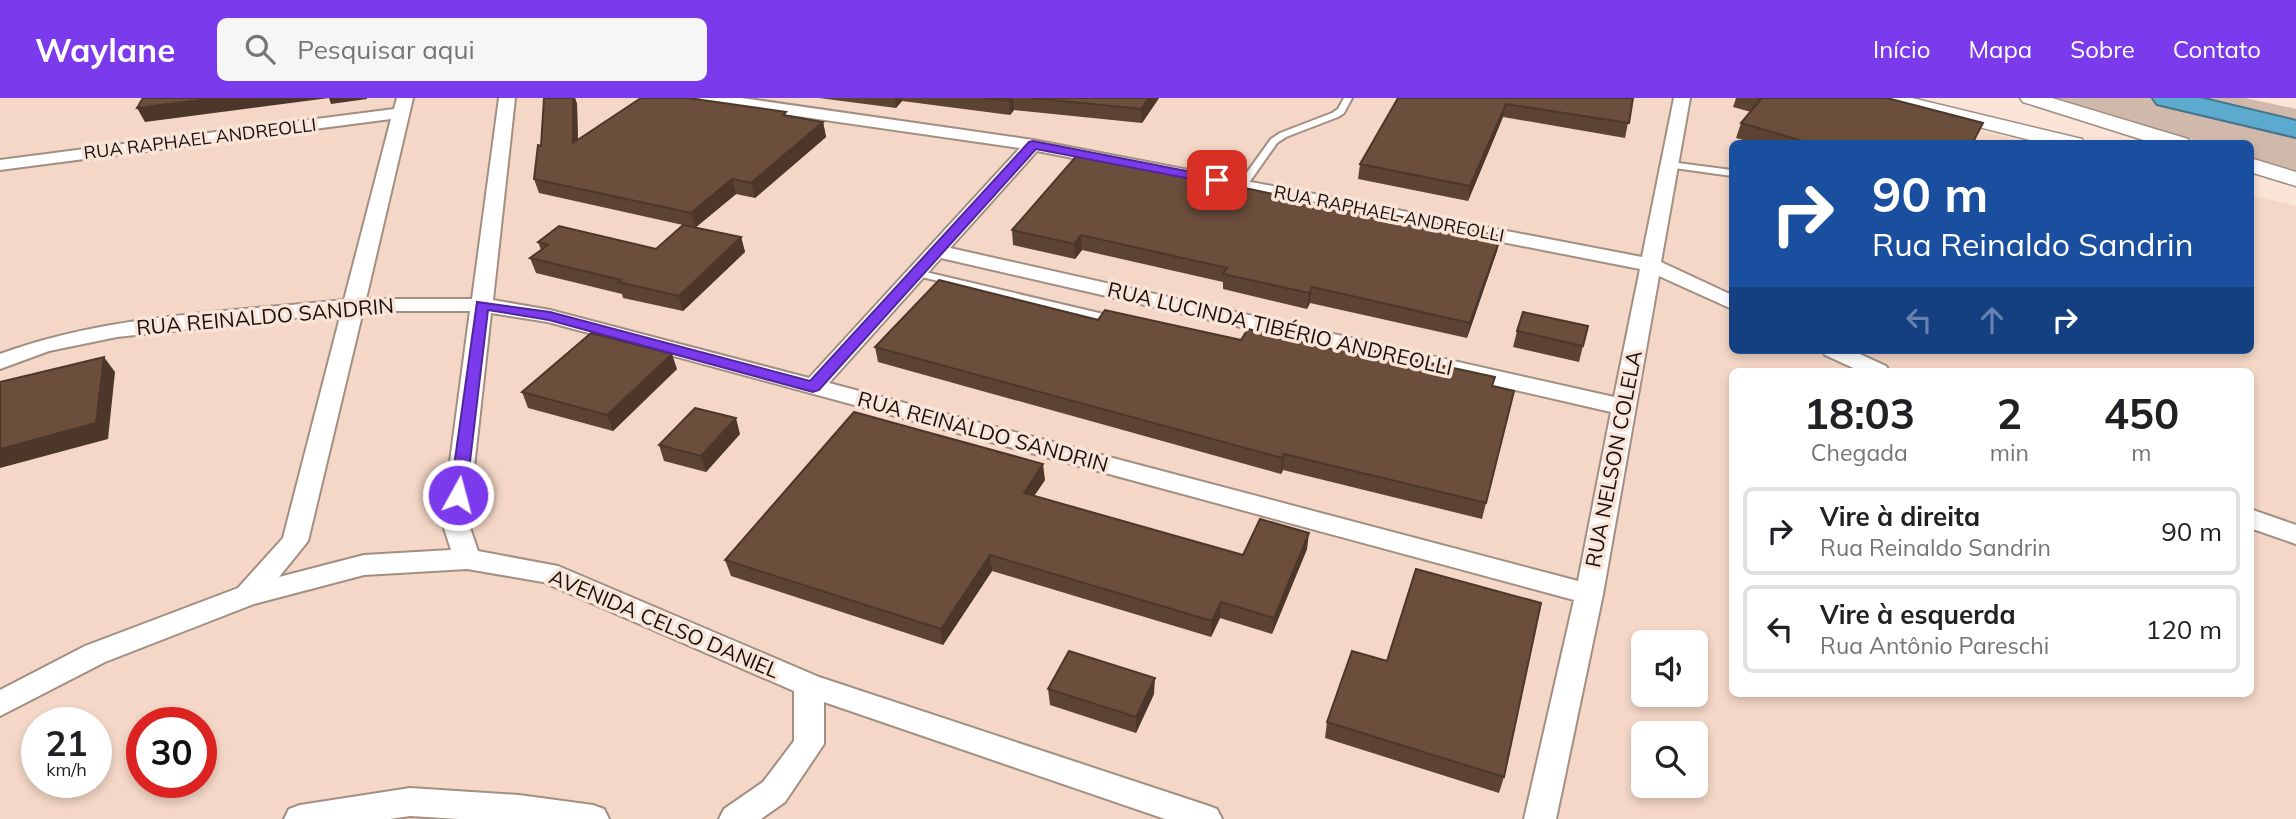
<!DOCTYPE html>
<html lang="pt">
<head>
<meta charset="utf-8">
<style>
  :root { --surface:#fff; --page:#f6f6f6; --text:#202124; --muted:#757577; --line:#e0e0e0; --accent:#7c3aed }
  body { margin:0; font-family:Mulish,sans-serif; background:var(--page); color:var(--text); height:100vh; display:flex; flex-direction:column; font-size:26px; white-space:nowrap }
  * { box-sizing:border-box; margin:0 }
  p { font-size:23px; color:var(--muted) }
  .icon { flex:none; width:38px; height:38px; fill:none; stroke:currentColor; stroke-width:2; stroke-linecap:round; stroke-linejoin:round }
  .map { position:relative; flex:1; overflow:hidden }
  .details { position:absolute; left:1729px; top:270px; width:525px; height:329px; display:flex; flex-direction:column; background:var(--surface); border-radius:10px; box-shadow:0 4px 10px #0003 }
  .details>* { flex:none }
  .top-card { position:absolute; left:1729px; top:42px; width:525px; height:214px; border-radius:10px; box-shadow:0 4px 10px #0003; background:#1a4fa0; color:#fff; overflow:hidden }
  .fabs { position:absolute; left:1631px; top:532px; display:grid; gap:14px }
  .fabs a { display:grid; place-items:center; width:77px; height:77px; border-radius:10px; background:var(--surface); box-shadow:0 4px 10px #0003; font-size:35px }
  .speed { position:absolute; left:21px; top:609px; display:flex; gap:14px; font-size:35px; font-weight:700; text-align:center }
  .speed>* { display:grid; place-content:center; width:91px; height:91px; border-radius:50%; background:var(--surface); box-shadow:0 4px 10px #0003; line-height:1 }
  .speed small { font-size:18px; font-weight:400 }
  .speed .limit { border:10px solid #d22; background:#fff; color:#111 }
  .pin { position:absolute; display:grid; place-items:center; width:60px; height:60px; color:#fff; margin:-30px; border-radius:14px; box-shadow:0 4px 10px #0006 }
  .me { position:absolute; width:77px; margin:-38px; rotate:7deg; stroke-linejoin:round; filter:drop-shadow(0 0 5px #0008) }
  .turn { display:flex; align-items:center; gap:24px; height:147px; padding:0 28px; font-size:32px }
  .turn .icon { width:91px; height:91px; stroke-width:2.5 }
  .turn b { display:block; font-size:49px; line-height:60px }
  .lanes { display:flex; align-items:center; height:66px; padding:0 28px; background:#0003; justify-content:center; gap:35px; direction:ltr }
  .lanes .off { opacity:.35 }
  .eta { display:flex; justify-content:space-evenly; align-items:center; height:119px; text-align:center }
  .eta b { font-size:42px; font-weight:700; line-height:49px }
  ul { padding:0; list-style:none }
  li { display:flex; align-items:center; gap:21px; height:88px; margin:0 14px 10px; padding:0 14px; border:4px solid var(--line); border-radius:10px }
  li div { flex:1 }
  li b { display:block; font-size:26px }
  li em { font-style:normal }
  header { display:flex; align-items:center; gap:42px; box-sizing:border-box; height:98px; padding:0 35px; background:var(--accent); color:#fff }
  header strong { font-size:33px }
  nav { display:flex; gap:38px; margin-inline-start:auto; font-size:24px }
  .search { width:490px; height:63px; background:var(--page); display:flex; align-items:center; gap:18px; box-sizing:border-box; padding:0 24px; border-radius:10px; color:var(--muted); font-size:26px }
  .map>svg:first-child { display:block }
  .built { fill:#f4d7c6; fill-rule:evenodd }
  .green { fill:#d0b9ab }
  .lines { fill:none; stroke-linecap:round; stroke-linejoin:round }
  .service-casing { stroke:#a28e82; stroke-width:4 }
  .minor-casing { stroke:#a28e82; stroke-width:4 }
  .tertiary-casing { stroke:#a28e82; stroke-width:3 }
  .motorway-casing { stroke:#45748b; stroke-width:4 }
  .service { fill:#fff; fill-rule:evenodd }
  .minor { fill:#fff; fill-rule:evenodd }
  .tertiary { fill:#fff; fill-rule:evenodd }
  .motorway { fill:#5daacf; fill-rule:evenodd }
  .wall { fill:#5d4334 }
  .shaded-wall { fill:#4c372a }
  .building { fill:#6c4e3c; stroke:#4c372a; stroke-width:2 }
  .route { fill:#7c3aed; stroke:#51269a; stroke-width:2 }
  .labels { text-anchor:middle; stroke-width:7; stroke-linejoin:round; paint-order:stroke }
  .far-street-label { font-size:18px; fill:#18110d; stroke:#f9e4d7 }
  .street-label { font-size:21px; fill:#18110d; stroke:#f9e4d7 }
</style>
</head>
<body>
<header>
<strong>Waylane</strong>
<div class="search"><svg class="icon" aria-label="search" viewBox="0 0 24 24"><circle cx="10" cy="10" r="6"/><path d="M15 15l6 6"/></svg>Pesquisar aqui</div>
<nav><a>Início</a><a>Mapa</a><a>Sobre</a><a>Contato</a></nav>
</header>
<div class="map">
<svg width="2296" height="721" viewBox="0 0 2296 721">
  <rect width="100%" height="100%" fill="#f9e4d7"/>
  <path class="built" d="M0 0H1840L2033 45 1732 46V252H2250L2251 97 2296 108V721H0ZM1732 273H2250V595H1732ZM1643 544H1696V597H1643ZM37 625H96V684H37ZM142 625H201V684H142ZM1643 635H1696V688H1643Z"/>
  <g class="green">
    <path d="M2051 0H2153L2296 34V73L2251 60 2250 46 2203 45Z"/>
    <path d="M2188 0H2245L2296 11V25Z"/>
  </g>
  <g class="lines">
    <defs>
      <g id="service">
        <path d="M1344 0H1352L1344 15 1338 19 1286 39 1277 45 1246 89H1240L1238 87 1271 41 1280 35 1332 15 1338 11Z"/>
        <path d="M1670 64 1732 72V78L1667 69V65Z"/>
        <path d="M917 172 1116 219 1121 222 1116 225 913 177V173Z"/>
      </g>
      <g id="minor">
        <path d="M397 0H413L366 201H472L499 0H515L493 202 550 212 809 280 1020 50 707 5 699 0H742L1033 42 1642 159 1674 0H1690L1661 164 1732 197V211L1659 178 1603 496 1556 721H1524L1574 502 548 224 491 215 468 424 478 453 558 468 819 579 1206 707 1217 711 1222 721H1165L824 604V646L785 704 761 721H719L724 711 763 684 794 643V593L543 484 467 471 364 477 254 506 105 564 0 618V592L85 548 238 490 283 440 341 215 117 239 49 253 0 271V256C109 216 230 214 344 202L391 21 0 72V62L394 11ZM1037 53 1640 171 1614 299 950 150ZM941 160 1611 314 1578 483 829 285ZM363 213H470L442 424 451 452 364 457 279 479 308 443Z"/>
        <path d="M1822 252H1851L1886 268 1889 273H1860L1825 257Z"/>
        <path d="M2250 411 2296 427V446L2250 430Z"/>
        <path d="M410 690 519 697 593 707 604 711 609 721H459L410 718 390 721H284L289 711 300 707Z"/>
      </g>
      <g id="tertiary">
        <path d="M1877 0H1912L2082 41 2084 46H2046L1880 4Z"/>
        <path d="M2020 0H2052L2188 41 2190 46H2156L2023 4Z"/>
        <path d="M2250 60 2296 74V88L2250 74Z"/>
      </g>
      <path id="motorway" d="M2153 0H2200L2296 23V39L2157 6Z"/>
    </defs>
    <use href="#service" class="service-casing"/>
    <use href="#minor" class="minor-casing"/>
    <use href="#tertiary" class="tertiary-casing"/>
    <use href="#motorway" class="motorway-casing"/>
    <use href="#service" class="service"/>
    <use href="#minor" class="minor"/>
    <use href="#tertiary" class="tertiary"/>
    <use href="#motorway" class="motorway"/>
  </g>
  <g class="wall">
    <path d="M544 0H575L577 6 578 42 787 17 823 24 826 39 755 100 736 96 696 129 741 139 745 154 683 213 623 200 622 196 536 175 530 160 541 152 538 144 656 151 683 127 539 95 534 81 541 48Z"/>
    <path d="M819 0H1159L1142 25 1014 12 1010 17 902 3 896 10Z"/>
    <path d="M1633 0 1625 40 1503 19 1468 103 1358 81 1360 66 1393 10Z"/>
    <path d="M1736 0H1887L1983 25 1973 46H1757L1736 40 1741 25 1751 14 1733 9Z"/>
    <path d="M1359 114 1501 138 1497 153 1467 240 1310 205 1307 211 1223 191V184L1082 152 1075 161 1013 147 1012 132Z"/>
    <path d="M1098 222 1241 242 1339 253 1514 293 1482 421 1283 372 1281 376 878 264 875 249Z"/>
    <path d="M1588 228 1579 264 1513 249 1517 233Z"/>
    <path d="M677 271 613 333 528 310 522 294Z"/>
    <path d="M740 336 706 374 664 363 659 347Z"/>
    <path d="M1045 382 1034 398 1243 457 1307 451 1272 536 1220 520 1211 539 992 473 943 547 731 478 725 462Z"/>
    <path d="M1048 591 1154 596 1136 635 1050 607Z"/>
    <path d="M1327 624 1504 679 1499 695 1325 640Z"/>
  </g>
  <g class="shaded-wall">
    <path d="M217 0H367V1L331 6 329 0 145 24 137 10Z"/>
    <path d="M573 0H575L577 6 578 60 573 45Z"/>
    <path d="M895 0H902V3L896 10Z"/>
    <path d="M1011 0H1013L1014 12 1010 17 1009 3Z"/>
    <path d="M1149 0H1159L1142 25 1141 11Z"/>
    <path d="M1506 6 1503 19 1468 103 1470 88Z"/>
    <path d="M823 24 826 39 755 100 751 85Z"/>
    <path d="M732 81 736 96 695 130 691 115Z"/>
    <path d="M1081 137 1082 152 1075 161 1074 146Z"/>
    <path d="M1501 138 1497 153 1467 240 1470 225Z"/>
    <path d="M741 139 745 154 683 213 679 198Z"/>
    <path d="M1312 189 1310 205 1307 211 1309 195Z"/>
    <path d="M672 256 677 271 613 333 607 317Z"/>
    <path d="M104 259 115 274 108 341 0 370V351Z"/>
    <path d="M736 320 740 336 706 374 701 358Z"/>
    <path d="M1284 356 1283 372 1281 376 1282 360Z"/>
    <path d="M1043 366 1045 382 1025 411 1024 395Z"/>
    <path d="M1309 435 1307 451 1272 536 1274 520Z"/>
    <path d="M990 457 992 473 943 547 941 531Z"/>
    <path d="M1221 504 1220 520 1211 539 1212 523Z"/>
    <path d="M1155 580 1154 596 1136 635V619Z"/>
  </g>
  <g class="building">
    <path d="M143 0H217L137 10Z"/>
    <path d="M544 0H573V45L641 0H688L786 14 783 17 823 24 751 85 732 81 691 115 534 81 538 47 541 48Z"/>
    <path d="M985 0H1011L1009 3Z"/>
    <path d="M1032 0H1149L1141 11Z"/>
    <path d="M1398 0H1633L1629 25 1506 6 1470 88 1360 66Z"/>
    <path d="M1757 0H1887L1983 25 1972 46H1805L1806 44 1741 25 1761 1Z"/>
    <path d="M1079 55 1359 114 1360 111 1501 138 1470 225 1312 189 1309 195 1223 176 1227 170 1081 137 1074 146 1012 132Z"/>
    <path d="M683 127 741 139 679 198 618 184 621 182 530 160 548 147 538 144 559 128 656 151Z"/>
    <path d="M939 182 1098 222 1105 212 1241 242 1248 231 1339 253 1342 246 1495 279 1492 288 1514 293 1486 405 1284 356 1282 360 875 249Z"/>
    <path d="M1523 214 1588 228 1583 248 1517 233Z"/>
    <path d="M591 235 672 256 607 317 522 294Z"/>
    <path d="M104 259 96 325 0 351V284Z"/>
    <path d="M695 310 736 320 701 358 659 347Z"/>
    <path d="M854 314 1043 366 1024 395 1243 457 1260 421 1309 435 1274 520 1221 504 1212 523 990 457 941 531 725 462Z"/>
    <path d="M1416 471 1541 505 1504 679 1327 624 1352 553 1387 563Z"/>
    <path d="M1069 553 1155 580 1136 619 1048 591Z"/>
  </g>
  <path class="route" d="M1033 43 1217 79 1223 82 1217 86 1036 51 819 292 813 294 549 222 488 212 466 397 464 401H452L450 397 477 204 550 214 810 283 1029 44Z"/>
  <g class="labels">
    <g class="far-street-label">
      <text transform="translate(200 41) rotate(-7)" y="6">RUA RAPHAEL ANDREOLLI</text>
      <text transform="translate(1389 116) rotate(11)" y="6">RUA RAPHAEL ANDREOLLI</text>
    </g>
    <g class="street-label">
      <text transform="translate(265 219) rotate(-5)" y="7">RUA REINALDO SANDRIN</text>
      <text transform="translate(1280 231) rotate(13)" y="7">RUA LUCINDA TIBÉRIO ANDREOLLI</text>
      <text transform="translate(983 334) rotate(15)" y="7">RUA REINALDO SANDRIN</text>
      <text transform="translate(1614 361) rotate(-79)" y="7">RUA NELSON COLELA</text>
      <text transform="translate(664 526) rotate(23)" y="7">AVENIDA CELSO DANIEL</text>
    </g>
  </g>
</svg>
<div class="fabs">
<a><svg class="icon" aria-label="sound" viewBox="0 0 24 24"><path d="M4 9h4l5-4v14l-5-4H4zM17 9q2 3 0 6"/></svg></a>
<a><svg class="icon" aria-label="search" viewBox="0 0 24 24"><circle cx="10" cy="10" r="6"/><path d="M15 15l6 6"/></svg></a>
</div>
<div class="speed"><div>21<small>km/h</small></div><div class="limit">30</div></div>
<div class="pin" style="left:1217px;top:82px;background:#d93025"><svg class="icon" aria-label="arrive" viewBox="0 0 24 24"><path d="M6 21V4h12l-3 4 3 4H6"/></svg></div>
<svg class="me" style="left:458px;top:397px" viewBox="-20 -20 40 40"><circle r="17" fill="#7c3aed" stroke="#fff" stroke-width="3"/><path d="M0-11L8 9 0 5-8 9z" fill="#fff"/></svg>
<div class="top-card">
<div class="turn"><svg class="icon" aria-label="right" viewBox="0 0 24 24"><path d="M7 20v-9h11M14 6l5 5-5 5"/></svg><div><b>90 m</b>Rua Reinaldo Sandrin</div></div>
<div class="lanes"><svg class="icon off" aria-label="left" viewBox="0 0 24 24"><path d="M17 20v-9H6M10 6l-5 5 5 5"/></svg><svg class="icon off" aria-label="ahead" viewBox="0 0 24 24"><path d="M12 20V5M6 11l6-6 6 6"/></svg><svg class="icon" aria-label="right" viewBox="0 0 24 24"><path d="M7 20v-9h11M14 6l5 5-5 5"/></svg></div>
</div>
<section class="details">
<div class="eta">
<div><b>18:03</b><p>Chegada</p></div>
<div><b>2</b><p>min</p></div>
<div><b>450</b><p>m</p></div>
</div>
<ul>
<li><svg class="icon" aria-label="right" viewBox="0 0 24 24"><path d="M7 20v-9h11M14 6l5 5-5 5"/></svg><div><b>Vire à direita</b><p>Rua Reinaldo Sandrin</p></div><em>90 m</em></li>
<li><svg class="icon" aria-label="left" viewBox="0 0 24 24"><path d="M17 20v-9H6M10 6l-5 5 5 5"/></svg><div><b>Vire à esquerda</b><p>Rua Antônio Pareschi</p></div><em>120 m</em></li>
</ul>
</section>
</div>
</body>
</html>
